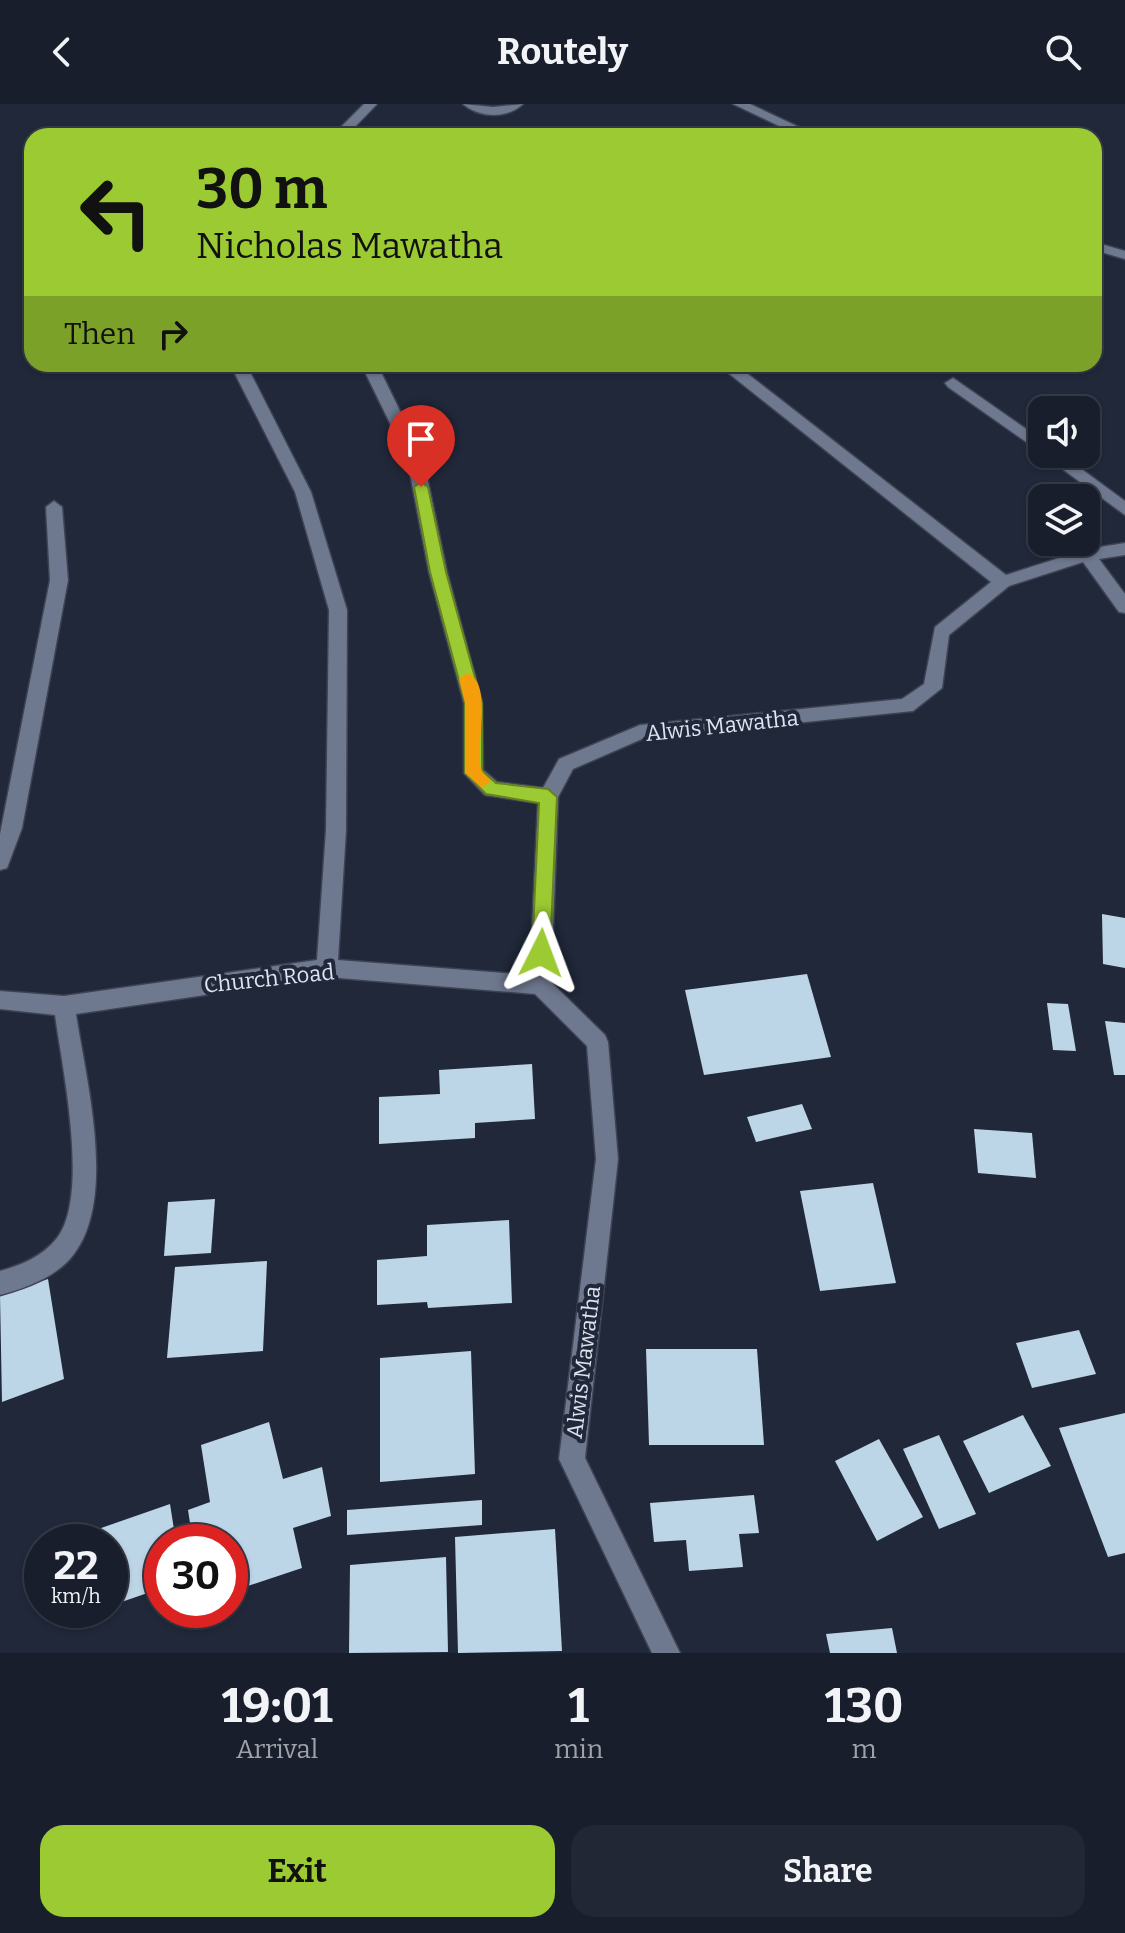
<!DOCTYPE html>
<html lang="en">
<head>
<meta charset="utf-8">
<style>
  :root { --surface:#181e2c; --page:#212734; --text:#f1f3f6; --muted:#9fa2a9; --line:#363c48; --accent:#9cca32 }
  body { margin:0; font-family:Bitter,serif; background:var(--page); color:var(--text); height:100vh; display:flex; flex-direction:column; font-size:30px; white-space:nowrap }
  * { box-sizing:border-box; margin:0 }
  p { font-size:26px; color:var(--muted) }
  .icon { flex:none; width:44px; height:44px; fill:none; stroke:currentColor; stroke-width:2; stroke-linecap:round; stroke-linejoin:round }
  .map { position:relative; height:1549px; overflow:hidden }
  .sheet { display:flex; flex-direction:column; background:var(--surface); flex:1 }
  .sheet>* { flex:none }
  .top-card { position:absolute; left:24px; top:24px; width:1078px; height:244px; border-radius:24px; box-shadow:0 2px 6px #0004,0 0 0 2px var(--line); background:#9cca32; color:#111; overflow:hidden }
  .controls { position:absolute; left:1028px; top:292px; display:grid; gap:16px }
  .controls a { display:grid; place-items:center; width:72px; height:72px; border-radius:16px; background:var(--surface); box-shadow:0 2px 6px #0004,0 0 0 2px var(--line); font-size:40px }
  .speed { position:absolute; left:24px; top:1420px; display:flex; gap:16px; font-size:40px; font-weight:700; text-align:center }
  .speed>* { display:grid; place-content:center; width:104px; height:104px; border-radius:50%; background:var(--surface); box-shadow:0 2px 6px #0004,0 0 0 2px var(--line); line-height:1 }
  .speed small { font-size:20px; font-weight:400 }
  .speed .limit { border:12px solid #d22; background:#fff; color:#111 }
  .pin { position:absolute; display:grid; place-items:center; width:68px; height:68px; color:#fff; margin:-82px -34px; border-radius:50% 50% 50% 0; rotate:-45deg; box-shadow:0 0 8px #0007 }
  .pin .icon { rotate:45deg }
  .me { position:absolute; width:88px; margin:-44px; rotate:3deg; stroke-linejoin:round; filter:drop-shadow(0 0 6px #0008) }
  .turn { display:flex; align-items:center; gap:28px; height:168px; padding:0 40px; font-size:36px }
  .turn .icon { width:104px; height:104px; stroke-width:2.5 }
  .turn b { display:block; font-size:56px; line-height:68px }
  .then { display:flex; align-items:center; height:76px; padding:0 40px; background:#0003; gap:16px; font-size:30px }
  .eta { display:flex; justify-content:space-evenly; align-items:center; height:136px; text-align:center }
  .eta b { font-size:48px; font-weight:700; line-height:56px }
  .primary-button { display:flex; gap:16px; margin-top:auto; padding:16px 40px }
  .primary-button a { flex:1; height:92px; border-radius:24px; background:var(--accent); color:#111; font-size:32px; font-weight:700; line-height:92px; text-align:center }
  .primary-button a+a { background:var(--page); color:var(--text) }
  header { display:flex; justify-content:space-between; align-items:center; height:104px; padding:0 40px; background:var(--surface); font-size:36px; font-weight:700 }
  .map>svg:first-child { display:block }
  .building { fill:#bdd6e7 }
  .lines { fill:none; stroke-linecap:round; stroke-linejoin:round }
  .minor-casing { stroke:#3d4353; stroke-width:3 }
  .minor { fill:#6e788e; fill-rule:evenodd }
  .route { fill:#9cca32; stroke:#658320; stroke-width:2 }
  .slow { fill:#f59e0b }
  .labels { text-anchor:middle; stroke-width:8; stroke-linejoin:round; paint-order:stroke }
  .street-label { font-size:22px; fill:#dee4f0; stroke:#20283a }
</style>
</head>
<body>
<header><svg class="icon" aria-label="back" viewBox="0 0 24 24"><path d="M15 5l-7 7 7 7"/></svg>Routely<svg class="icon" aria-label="search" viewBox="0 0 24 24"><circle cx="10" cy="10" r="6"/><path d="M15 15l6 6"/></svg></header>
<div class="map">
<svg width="1125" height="1549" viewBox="0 0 1125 1549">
  <rect width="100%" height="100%" fill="#20283a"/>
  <g class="building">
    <path d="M1102 810 1125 814V864L1103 860Z"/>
    <path d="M807 870 831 953 704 971 685 886Z"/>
    <path d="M1047 899 1068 900 1076 947 1053 946Z"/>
    <path d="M1105 917 1125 919V971H1114Z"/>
    <path d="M532 960 535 1015 475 1019V1034L379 1040V993L440 990 439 966Z"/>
    <path d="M802 1000 812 1025 756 1038 747 1013Z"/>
    <path d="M974 1025 1032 1029 1036 1074 978 1069Z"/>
    <path d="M873 1079 896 1179 820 1187 800 1087Z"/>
    <path d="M215 1095 211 1149 164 1152 168 1098Z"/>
    <path d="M509 1116 512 1199 428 1204 427 1198 377 1201V1156L427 1152V1121Z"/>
    <path d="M267 1157 263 1247 167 1254 175 1163Z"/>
    <path d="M48 1175 64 1275 2 1298 0 1191Z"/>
    <path d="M1079 1226 1096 1270 1032 1284 1016 1239Z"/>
    <path d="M646 1245H757L764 1341H649Z"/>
    <path d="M471 1247 475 1370 380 1378V1254Z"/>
    <path d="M1125 1309V1449L1108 1453 1059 1324Z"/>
    <path d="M1023 1311 1051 1362 989 1389 963 1337Z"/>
    <path d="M269 1318 283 1375 322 1363 331 1412 293 1424 302 1464 230 1488V1438H193L188 1406 210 1398 201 1341Z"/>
    <path d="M939 1331 976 1410 939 1425 903 1345Z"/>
    <path d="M879 1335 923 1413 877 1437 835 1357Z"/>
    <path d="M754 1391 759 1429 739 1430 743 1463 689 1467 686 1436 654 1438 650 1399Z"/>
    <path d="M482 1396V1421L347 1431V1406Z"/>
    <path d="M170 1400 176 1438H162V1484L110 1502V1438H61Z"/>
    <path d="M555 1425 562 1547 458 1549 455 1433Z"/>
    <path d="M446 1453 448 1548 349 1549 350 1461Z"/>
    <path d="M892 1524 897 1549H830L826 1530Z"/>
  </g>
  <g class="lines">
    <defs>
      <g id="minor">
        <path d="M364 0H377L346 32H332Z"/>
        <path d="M463 0 493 3 523 0C507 15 479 14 463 0Z"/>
        <path d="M733 0H750L818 32H800Z"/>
        <path d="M1094 138 1125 147V155L1094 146Z"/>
        <path d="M230 260H246L311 388 347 506 346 726 338 856 530 871 538 699 485 691 464 669V599L429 468 407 354 361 260H377L423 354 447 468 482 599 483 666 497 678 543 684 559 655 640 621 902 595 924 580 935 523 991 478 717 260H735L1006 471 1087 445 1125 439V451L1099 455 1125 490V509L1119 508 1083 458 1009 482 949 531 942 584 913 607 642 635 573 665 558 693 551 878 605 931 608 938 618 1055 585 1354 680 1549H652L559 1355 596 1055 587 942 535 890 327 873 76 910C86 976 117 1093 74 1150 57 1173 26 1184 0 1191V1167C22 1161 43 1152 57 1134 90 1091 62 963 55 911L0 905V887L64 892 317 856 326 726 329 506 295 388Z"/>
        <path d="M953 274 1042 336V349L948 283 945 279Z"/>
        <path d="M1042 350H1061L1125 397V411Z"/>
        <path d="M54 397 62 403 68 476 22 724 7 764 0 766V730L50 476 46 403Z"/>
      </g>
    </defs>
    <use href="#minor" class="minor-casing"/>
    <use href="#minor" class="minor"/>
  </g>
  <path class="route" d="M421 378 428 383 446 468 482 599V667L496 679 548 685 557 693 550 849 548 855 541 857 534 855 532 849 539 699 486 690 465 669V599L430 468 414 383Z"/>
  <path class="slow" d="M467 569C495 579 473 647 482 667 484 671 488 673 491 677L482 684 465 669V599L459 575Z"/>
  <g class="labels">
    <g class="street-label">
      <text transform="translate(722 621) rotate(-6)" y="8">Alwis Mawatha</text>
      <text transform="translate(269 874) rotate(-6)" y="8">Church Road</text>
      <text transform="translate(583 1258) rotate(-83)" y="8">Alwis Mawatha</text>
    </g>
  </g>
</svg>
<div class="controls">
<a><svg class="icon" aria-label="sound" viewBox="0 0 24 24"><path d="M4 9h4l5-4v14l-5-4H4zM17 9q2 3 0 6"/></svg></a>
<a><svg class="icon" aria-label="layers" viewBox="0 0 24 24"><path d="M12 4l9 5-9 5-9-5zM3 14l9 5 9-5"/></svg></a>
</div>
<div class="speed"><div>22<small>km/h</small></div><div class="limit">30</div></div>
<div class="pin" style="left:421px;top:383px;background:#d93025"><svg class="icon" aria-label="arrive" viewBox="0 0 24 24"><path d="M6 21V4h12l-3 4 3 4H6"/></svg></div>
<svg class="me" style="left:541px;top:849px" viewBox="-20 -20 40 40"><path d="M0-17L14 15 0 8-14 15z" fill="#9cca32" stroke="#fff" stroke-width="4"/></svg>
<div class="top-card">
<div class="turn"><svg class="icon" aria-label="left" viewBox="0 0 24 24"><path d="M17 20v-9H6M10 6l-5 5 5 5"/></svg><div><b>30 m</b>Nicholas Mawatha</div></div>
<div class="then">Then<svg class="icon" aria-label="right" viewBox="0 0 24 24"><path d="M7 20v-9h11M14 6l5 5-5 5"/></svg></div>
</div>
</div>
<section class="sheet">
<div class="eta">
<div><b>19:01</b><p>Arrival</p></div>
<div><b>1</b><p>min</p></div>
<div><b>130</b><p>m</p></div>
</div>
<div class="primary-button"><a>Exit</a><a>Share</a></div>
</section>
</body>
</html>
